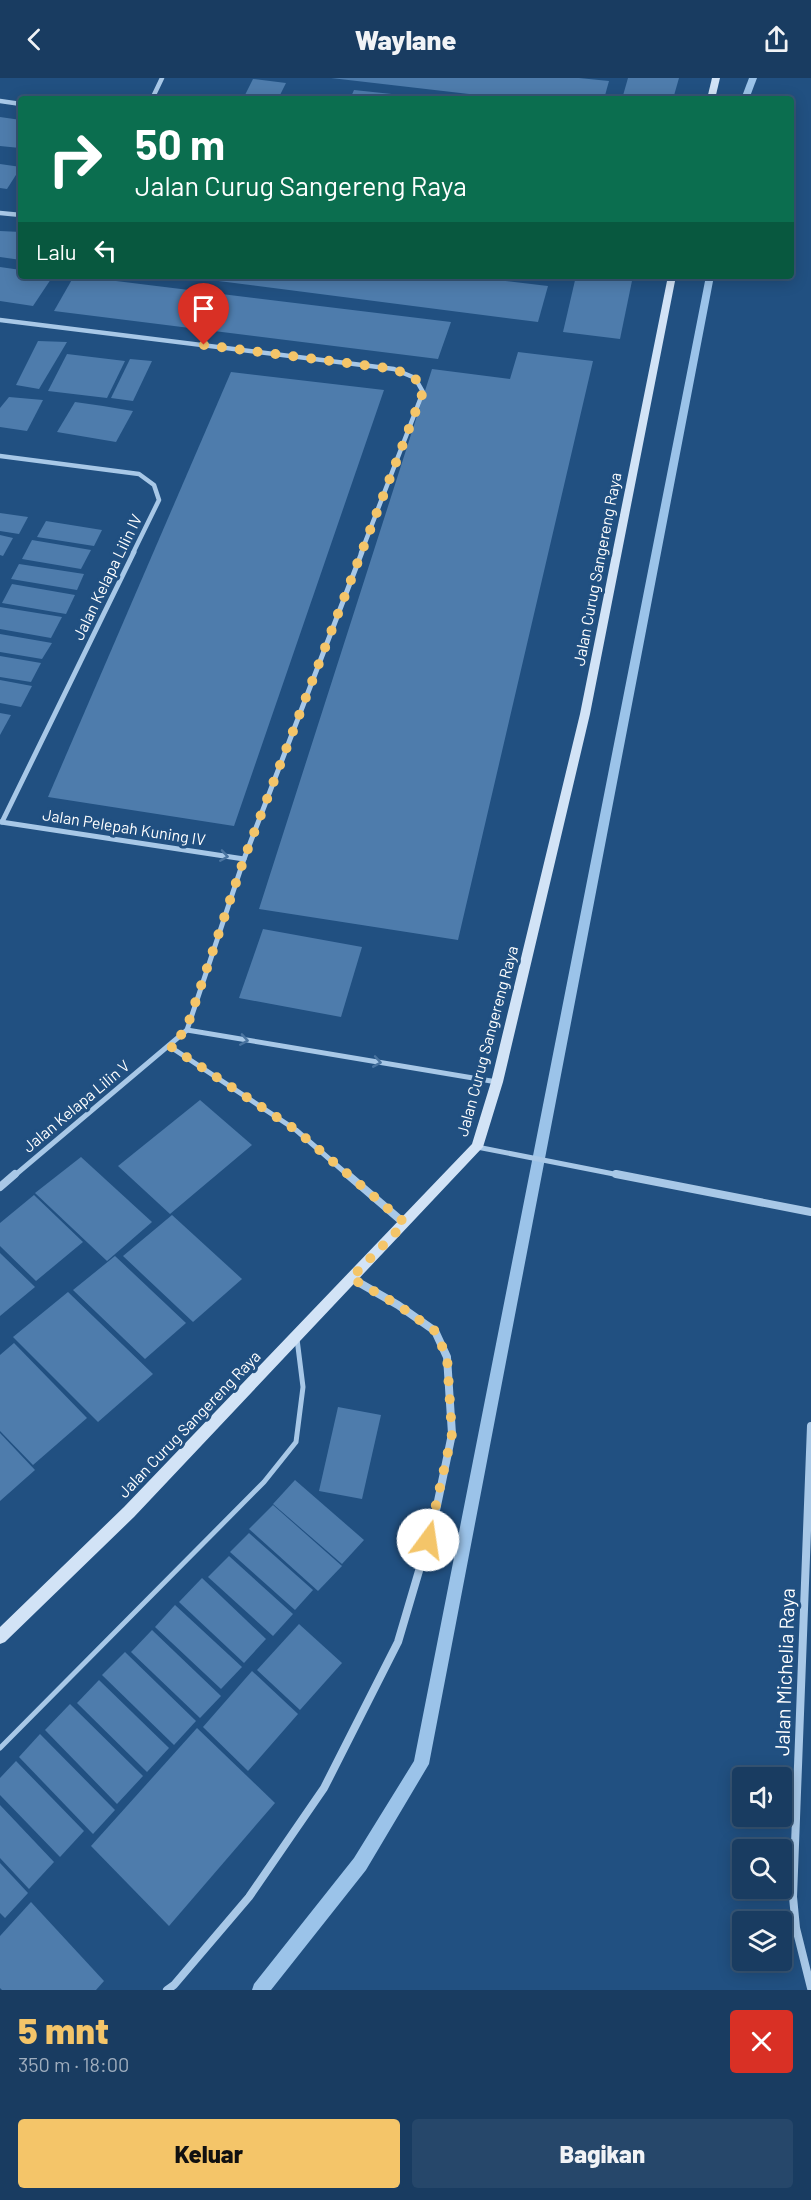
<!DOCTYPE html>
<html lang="id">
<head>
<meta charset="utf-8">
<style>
  :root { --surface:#193c61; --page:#26476a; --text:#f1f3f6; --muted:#9fadbd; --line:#375676; --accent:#f4c569 }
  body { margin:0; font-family:Barlow,sans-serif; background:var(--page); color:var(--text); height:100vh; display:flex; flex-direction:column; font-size:22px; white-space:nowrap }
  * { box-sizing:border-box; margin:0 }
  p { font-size:20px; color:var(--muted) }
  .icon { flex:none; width:33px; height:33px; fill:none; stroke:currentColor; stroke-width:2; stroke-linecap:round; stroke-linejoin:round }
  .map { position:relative; height:1912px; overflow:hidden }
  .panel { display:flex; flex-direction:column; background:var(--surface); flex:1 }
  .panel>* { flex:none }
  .hud { position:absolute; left:18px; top:18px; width:776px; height:183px; border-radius:6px; box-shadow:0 3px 15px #0003,0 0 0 2px var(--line); background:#0b6e4f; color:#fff; overflow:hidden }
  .buttons { position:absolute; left:732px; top:1689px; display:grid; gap:12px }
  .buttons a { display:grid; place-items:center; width:60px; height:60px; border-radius:6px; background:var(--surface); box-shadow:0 3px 15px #0003,0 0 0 2px var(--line); font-size:30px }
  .pin { position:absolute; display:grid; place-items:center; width:51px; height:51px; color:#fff; margin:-62px -26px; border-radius:50% 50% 50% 0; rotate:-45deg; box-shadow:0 0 6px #0007 }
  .pin .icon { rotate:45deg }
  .me { position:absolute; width:66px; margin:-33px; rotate:14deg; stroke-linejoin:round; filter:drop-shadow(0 0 4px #0008) }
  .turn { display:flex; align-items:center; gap:21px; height:126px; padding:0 18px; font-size:27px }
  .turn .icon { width:78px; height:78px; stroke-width:2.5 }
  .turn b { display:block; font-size:42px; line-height:51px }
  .then { display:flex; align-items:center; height:57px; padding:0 18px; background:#0003; gap:12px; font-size:22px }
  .round { display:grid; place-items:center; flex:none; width:63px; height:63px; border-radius:6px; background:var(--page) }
  .overview { display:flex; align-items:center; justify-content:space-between; height:102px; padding:0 18px }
  h1 { font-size:36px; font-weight:800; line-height:45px; color:var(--accent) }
  .primary-button { display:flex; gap:12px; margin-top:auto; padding:12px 18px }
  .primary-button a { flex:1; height:69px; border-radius:6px; background:var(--accent); color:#111; font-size:24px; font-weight:800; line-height:69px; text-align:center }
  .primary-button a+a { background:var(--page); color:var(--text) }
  header { display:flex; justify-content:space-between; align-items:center; height:78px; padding:0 18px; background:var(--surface); font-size:27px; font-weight:800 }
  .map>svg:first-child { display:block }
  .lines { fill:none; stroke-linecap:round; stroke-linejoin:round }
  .stream { fill:#9bc3e9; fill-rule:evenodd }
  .building { fill:#4e7cac }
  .lane { stroke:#a8c8e7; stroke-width:5 }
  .street-far2 { stroke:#a8c8e7; stroke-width:4.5 }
  .street-far1 { stroke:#a8c8e7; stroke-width:5 }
  .street { stroke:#a8c8e7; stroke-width:8 }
  .secondary { fill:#d2e3f6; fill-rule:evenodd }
  .oneway { stroke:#4a74a0 }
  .route { stroke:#f4c569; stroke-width:10; stroke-dasharray:0 18 }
  .labels { text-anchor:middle; stroke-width:6; stroke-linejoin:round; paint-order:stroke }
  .street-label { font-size:16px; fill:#fff; stroke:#215081 }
  .near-street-label { font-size:20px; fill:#fff; stroke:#215081 }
</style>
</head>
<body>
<header><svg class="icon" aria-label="back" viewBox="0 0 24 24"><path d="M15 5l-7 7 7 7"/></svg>Waylane<svg class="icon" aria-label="share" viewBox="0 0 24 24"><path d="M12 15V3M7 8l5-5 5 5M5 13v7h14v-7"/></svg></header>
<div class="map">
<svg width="811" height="1912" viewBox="0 0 811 1912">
  <rect width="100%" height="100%" fill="#215081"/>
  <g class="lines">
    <g class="stream">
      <path d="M749 0H757L749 21H741Z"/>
      <path d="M706 198H714L429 1686 366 1792 271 1912H252L254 1906 354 1780 414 1683Z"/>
    </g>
  </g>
  <g class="building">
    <path d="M331 0H579L609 3 604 21H512Z"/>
    <path d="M628 0H679L673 21H622Z"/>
    <path d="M253 1 286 5 278 21H243Z"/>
    <path d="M354 12 420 19V21H350Z"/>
    <path d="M0 39 21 42 20 70 0 68Z"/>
    <path d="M0 86 21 89 7 111 0 110Z"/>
    <path d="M0 153 21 154V182L0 179Z"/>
    <path d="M0 189 21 192V198H53L33 228 0 223Z"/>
    <path d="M74 198 116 203 451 244 438 281 54 233Z"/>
    <path d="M179 198H463L548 208 538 244Z"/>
    <path d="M576 198H633L620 261 563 254Z"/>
    <path d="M38 263 67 264 39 311 16 307Z"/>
    <path d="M518 274 593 283 458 862 259 831 432 291 510 301Z"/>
    <path d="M67 276 125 283 107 320 48 313Z"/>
    <path d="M130 281 152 283 133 323 111 320Z"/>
    <path d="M231 294 384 312 234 748 48 719Z"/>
    <path d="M9 319 43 322 27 353 0 349V330Z"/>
    <path d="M75 324 103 328 133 333 116 364 57 354Z"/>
    <path d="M0 435 28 439 19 456 0 453Z"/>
    <path d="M46 443 102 452 94 468 37 459Z"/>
    <path d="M0 457 13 460 3 478 0 477Z"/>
    <path d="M32 462 91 472 81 491 22 481Z"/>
    <path d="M19 486 84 496 77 512 11 501Z"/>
    <path d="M12 506 75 517 66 536 2 525Z"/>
    <path d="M0 529 62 539 51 560 0 551Z"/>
    <path d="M0 556 52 565 42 581 0 574Z"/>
    <path d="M0 578 41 585 31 604 0 599Z"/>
    <path d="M0 602 32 608 21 629 0 625Z"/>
    <path d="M0 635 11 637 0 657Z"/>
    <path d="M263 851 362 869 341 939 239 920Z"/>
    <path d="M200 1022 252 1067 170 1136 118 1088Z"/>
    <path d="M81 1079 152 1144 107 1183 35 1115Z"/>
    <path d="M34 1117 83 1164 36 1203 0 1168V1145Z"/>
    <path d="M172 1137 242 1201 193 1244 123 1178Z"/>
    <path d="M0 1175 35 1209 0 1238Z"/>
    <path d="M115 1178 186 1245 145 1281 73 1212Z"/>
    <path d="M68 1214 153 1296 98 1344 13 1259Z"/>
    <path d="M14 1265 87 1340 33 1387 0 1353V1277Z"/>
    <path d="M338 1329 381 1337 362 1421 319 1413Z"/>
    <path d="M0 1355 35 1392 0 1423Z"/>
    <path d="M295 1402 364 1462 342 1486 273 1426Z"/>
    <path d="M273 1427 342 1488 318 1513 249 1451Z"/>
    <path d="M249 1455 313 1512 295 1532 230 1474Z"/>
    <path d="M229 1478 293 1536 273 1558 208 1499Z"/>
    <path d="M202 1500 266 1561 244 1585 179 1524Z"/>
    <path d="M175 1527 242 1589 221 1611 155 1549Z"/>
    <path d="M299 1546 342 1585 300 1632 257 1592Z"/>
    <path d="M152 1552 221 1618 200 1640 131 1574Z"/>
    <path d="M125 1574 196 1643 174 1667 102 1597Z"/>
    <path d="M252 1593 298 1636 248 1693 203 1649Z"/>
    <path d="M99 1602 169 1670 147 1694 77 1625Z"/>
    <path d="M70 1626 143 1698 117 1726 45 1652Z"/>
    <path d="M197 1650 275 1725 169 1848 91 1768Z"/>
    <path d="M40 1656 115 1732 93 1756 19 1679Z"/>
    <path d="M16 1683 84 1753 60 1779 0 1717V1700Z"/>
    <path d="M0 1727 54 1784 29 1811 0 1780Z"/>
    <path d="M0 1785 28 1815 5 1840 0 1835Z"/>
    <path d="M31 1824 104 1903 96 1912H2L0 1910V1858Z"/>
  </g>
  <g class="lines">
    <path class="lane" d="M0 1670 264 1404 296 1364 303 1309 297 1261"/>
    <g class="street-far2">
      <path d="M152 21 162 0"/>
      <path d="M0 23 21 26"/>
      <path d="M0 135 21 137"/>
      <path d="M0 242 394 291 415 300 423 314 361 475"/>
      <path d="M0 378 139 396 154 407 159 422 133 475"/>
    </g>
    <g class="street-far1">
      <path d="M1 744 244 781"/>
      <path d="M2 744 134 474"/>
      <path d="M187 952 497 1004"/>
      <path d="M169 968 296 1052 349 1098"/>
      <path d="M477 1069 624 1098"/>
      <path d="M14 1098 187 952 244 781 362 474"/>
    </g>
    <g class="street">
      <path d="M347 1096 404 1145"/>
      <path d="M616 1096 811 1134"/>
      <path d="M0 1109 15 1096"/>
      <path d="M811 1348 793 1819 796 1850 811 1910"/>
      <path d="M167 1912 174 1907 249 1819 324 1710 398 1564 434 1442 452 1356 447 1279 435 1253 398 1227 351 1200"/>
    </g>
    <g class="secondary">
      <path d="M712 0H720L715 21H707Z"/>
      <path d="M668 198H676L590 636 503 1004 483 1069 134 1439 5 1564 0 1566V1549L124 1429 472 1066 491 1004 580 636Z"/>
    </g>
  </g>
  <defs><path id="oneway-chevron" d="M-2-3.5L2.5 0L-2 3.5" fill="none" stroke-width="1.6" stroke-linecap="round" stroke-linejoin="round" transform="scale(1.5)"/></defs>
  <g class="oneway">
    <use href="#oneway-chevron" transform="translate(224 778) rotate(9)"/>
    <use href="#oneway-chevron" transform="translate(244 962) rotate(9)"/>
    <use href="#oneway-chevron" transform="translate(377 984) rotate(10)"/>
  </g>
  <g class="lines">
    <path class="route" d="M204 267 394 291 415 300 423 314 244 781 186 952 170 968 296 1052 405 1145 351 1200 398 1227 435 1253 447 1279 452 1356 428 1462"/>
  </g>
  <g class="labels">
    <g class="street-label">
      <text transform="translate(597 491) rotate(-79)" y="6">Jalan Curug Sangereng Raya</text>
      <text transform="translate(107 499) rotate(-64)" y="6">Jalan Kelapa Lilin IV</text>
      <text transform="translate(124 749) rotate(9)" y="6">Jalan Pelepah Kuning IV</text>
      <text transform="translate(487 963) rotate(-75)" y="6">Jalan Curug Sangereng Raya</text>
      <text transform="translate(76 1028) rotate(-40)" y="6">Jalan Kelapa Lilin V</text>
      <text transform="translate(189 1346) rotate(-46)" y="6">Jalan Curug Sangereng Raya</text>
    </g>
    <g class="near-street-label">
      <text transform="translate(785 1594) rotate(-88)" y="7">Jalan Michelia Raya</text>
    </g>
  </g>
</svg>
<div class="buttons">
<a><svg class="icon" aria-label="sound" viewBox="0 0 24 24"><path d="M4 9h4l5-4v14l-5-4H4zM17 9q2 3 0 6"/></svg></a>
<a><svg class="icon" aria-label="search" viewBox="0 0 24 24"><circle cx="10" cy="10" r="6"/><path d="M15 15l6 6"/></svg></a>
<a><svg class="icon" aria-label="layers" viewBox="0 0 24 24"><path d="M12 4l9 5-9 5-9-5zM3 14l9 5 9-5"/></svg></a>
</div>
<div class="pin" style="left:204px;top:267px;background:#d93025"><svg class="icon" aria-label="arrive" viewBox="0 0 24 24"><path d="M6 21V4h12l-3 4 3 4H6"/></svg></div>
<svg class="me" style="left:428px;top:1462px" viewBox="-20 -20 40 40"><circle r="19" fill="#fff"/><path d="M0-13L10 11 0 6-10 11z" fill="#f4c569"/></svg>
<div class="hud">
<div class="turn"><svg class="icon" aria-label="right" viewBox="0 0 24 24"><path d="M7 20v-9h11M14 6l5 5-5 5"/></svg><div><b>50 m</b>Jalan Curug Sangereng Raya</div></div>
<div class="then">Lalu<svg class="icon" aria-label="left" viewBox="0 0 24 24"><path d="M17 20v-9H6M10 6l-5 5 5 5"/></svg></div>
</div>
</div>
<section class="panel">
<div class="overview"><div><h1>5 mnt</h1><p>350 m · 18:00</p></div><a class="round" style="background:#d93025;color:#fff"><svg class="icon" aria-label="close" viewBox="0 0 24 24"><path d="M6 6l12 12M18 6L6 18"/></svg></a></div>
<div class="primary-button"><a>Keluar</a><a>Bagikan</a></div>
</section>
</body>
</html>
